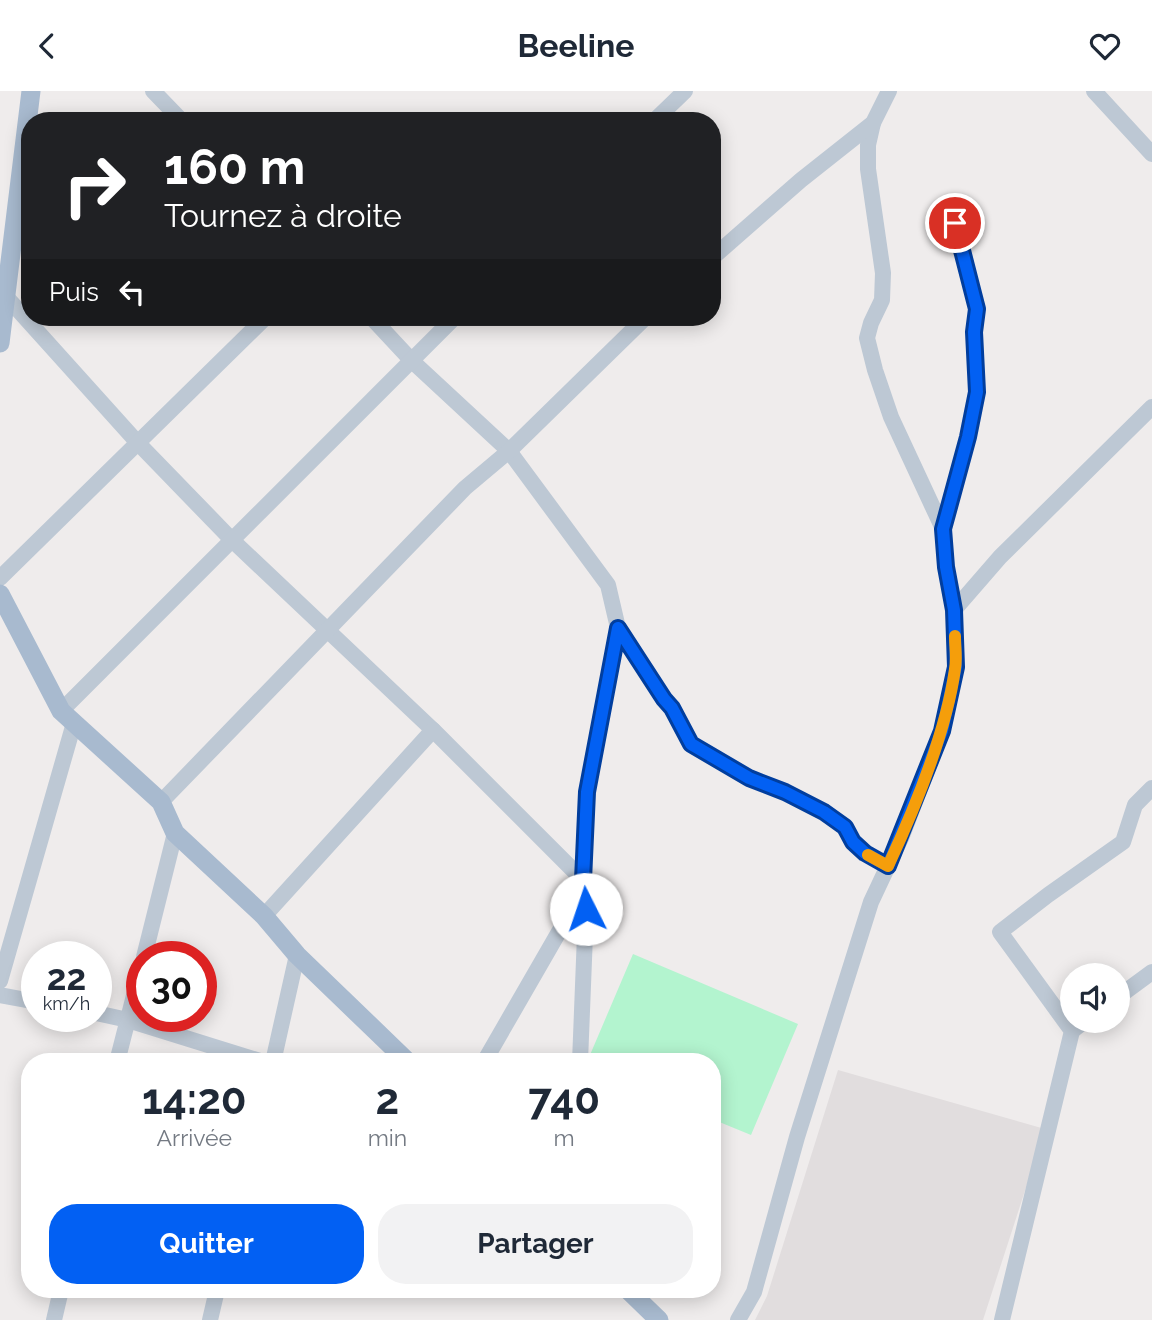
<!DOCTYPE html>
<html lang="fr">
<head>
<meta charset="utf-8">
<style>
  :root { --surface:#fff; --page:#f2f2f3; --text:#1f2937; --muted:#747a83; --accent:#0260f3 }
  body { margin:0; font-family:Raleway,sans-serif; background:var(--page); color:var(--text); height:100vh; display:flex; flex-direction:column; font-size:26px; white-space:nowrap }
  * { box-sizing:border-box; margin:0 }
  p { font-size:23px; color:var(--muted) }
  .icon { flex:none; width:38px; height:38px; fill:none; stroke:currentColor; stroke-width:2; stroke-linecap:round; stroke-linejoin:round }
  .map { position:relative; flex:1; overflow:hidden }
  .drawer { position:absolute; left:21px; top:962px; width:700px; height:245px; display:flex; flex-direction:column; background:var(--surface); border-radius:28px; box-shadow:0 4px 18px #0003 }
  .drawer>* { flex:none }
  .banner { position:absolute; left:21px; top:21px; width:700px; height:214px; border-radius:28px; box-shadow:0 4px 18px #0003; background:#202124; color:#fff; overflow:hidden }
  .fabs { position:absolute; left:1060px; top:872px; display:grid; gap:14px }
  .fabs a { display:grid; place-items:center; width:70px; height:70px; border-radius:50%; background:var(--surface); box-shadow:0 4px 18px #0003; font-size:35px }
  .speed { position:absolute; left:21px; top:850px; display:flex; gap:14px; font-size:35px; font-weight:700; text-align:center }
  .speed>* { display:grid; place-content:center; width:91px; height:91px; border-radius:50%; background:var(--surface); box-shadow:0 4px 18px #0003; line-height:1 }
  .speed small { font-size:18px; font-weight:400 }
  .speed .limit { border:10px solid #d22; background:#fff; color:#111 }
  .pin { position:absolute; display:grid; place-items:center; width:60px; height:60px; color:#fff; margin:-30px; border:4px solid #fff; border-radius:50%; box-shadow:0 2px 7px #0007 }
  .me { position:absolute; width:77px; margin:-38px; rotate:356deg; stroke-linejoin:round; filter:drop-shadow(0 0 5px #0008) }
  .turn { display:flex; align-items:center; gap:24px; height:147px; padding:0 28px; font-size:32px }
  .turn .icon { width:91px; height:91px; stroke-width:2.5 }
  .turn b { display:block; font-size:49px; line-height:60px }
  .then { display:flex; align-items:center; height:66px; padding:0 28px; background:#0003; gap:14px; font-size:26px }
  .eta { display:flex; justify-content:space-evenly; align-items:center; height:119px; text-align:center }
  .eta b { font-size:42px; font-weight:700; line-height:49px }
  .primary-button { display:flex; gap:14px; margin-top:auto; padding:14px 28px }
  .primary-button a { flex:1; height:80px; border-radius:28px; background:var(--accent); color:#fff; font-size:28px; font-weight:700; line-height:80px; text-align:center }
  .primary-button a+a { background:var(--page); color:var(--text) }
  header { display:flex; justify-content:space-between; align-items:center; height:91px; padding:0 28px; background:var(--surface); font-size:32px; font-weight:700 }
  .map>svg:first-child { display:block }
  .education { fill:#e1ddde }
  .green { fill:#b3f4cf }
  .lines { fill:none; stroke-linecap:round; stroke-linejoin:round }
  .minor { stroke:#bdc8d4; stroke-width:16 }
  .major { stroke:#a8bacf; stroke-width:19 }
  .route-casing { stroke:#013e9e; stroke-width:18 }
  .route { stroke:#0260f3; stroke-width:12 }
  .slow { stroke:#f59e0b; stroke-width:12 }
</style>
</head>
<body>
<header><svg class="icon" aria-label="back" viewBox="0 0 24 24"><path d="M15 5l-7 7 7 7"/></svg>Beeline<svg class="icon" aria-label="heart" viewBox="0 0 24 24"><path d="M12 20l-8-8c-3-5 5-10 8-4 3-6 11-1 8 4z"/></svg></header>
<div class="map">
<svg width="1152" height="1229" viewBox="0 0 1152 1229">
  <rect width="100%" height="100%" fill="#efecec"/>
  <path class="education" d="M838 979 1045 1038 983 1229H755L767 1205Z"/>
  <path class="green" d="M633 863 798 933 751 1044 712 1028V971H587Z"/>
  <g class="lines">
    <g class="minor">
      <path d="M153 0 182 30"/>
      <path d="M1094 0 1152 63"/>
      <path d="M654 30 685 0"/>
      <path d="M873 32 868 54V78L883 182 882 209 871 232 867 247 875 279 891 326 943 438"/>
      <path d="M712 167 801 89 873 32 889 0"/>
      <path d="M2 201 137 351 232 449 433 639 264 825"/>
      <path d="M371 226 412 270 509 360 608 494 618 537 664 608 672 617 691 653 749 687 785 701 824 721 845 736 853 751 865 762 888 775"/>
      <path d="M0 487 266 226"/>
      <path d="M954 519 1000 466 1152 316"/>
      <path d="M61 620 455 226"/>
      <path d="M433 639 583 789 571 820 484 971"/>
      <path d="M161 711 465 397 509 360 646 226"/>
      <path d="M144 866 175 742"/>
      <path d="M0 890 74 632"/>
      <path d="M0 904 37 911"/>
      <path d="M1118 906 1152 881"/>
      <path d="M96 922 128 929 263 971"/>
      <path d="M1072 940 1086 929"/>
      <path d="M117 971 142 873"/>
      <path d="M273 971 297 864"/>
      <path d="M580 971 586 818 583 789 587 700 618 537"/>
      <path d="M54 1229 61 1199"/>
      <path d="M210 1229 217 1199"/>
      <path d="M738 1229 754 1201 797 1046 871 811 902 745 942 640 956 576 954 519 946 476 943 438 968 346 977 301 974 241 977 218 955 132"/>
      <path d="M1002 1229 1072 940 1000 841 1048 804 1123 751 1135 714 1152 697"/>
    </g>
    <g class="major">
      <path d="M0 252 31 0"/>
      <path d="M0 503 61 620 161 711 175 742 264 825 297 864 408 971"/>
      <path d="M628 1199 659 1229"/>
    </g>
  </g>
  <g class="lines">
    <defs>
      <path id="route" d="M586 818 583 789 587 701 618 537 664 608 672 617 691 653 749 687 785 701 824 721 845 736 853 751 865 762 888 775 942 640 956 576 954 519 946 476 943 438 968 346 977 301 974 241 977 218 955 132"/>
    </defs>
    <use href="#route" class="route-casing"/>
    <use href="#route" class="route"/>
    <path class="slow" d="M868 764 888 775C915 717 946 642 955 578 957 568 955 556 955 545"/>
  </g>
</svg>
<div class="fabs">
<a><svg class="icon" aria-label="sound" viewBox="0 0 24 24"><path d="M4 9h4l5-4v14l-5-4H4zM17 9q2 3 0 6"/></svg></a>
</div>
<div class="speed"><div>22<small>km/h</small></div><div class="limit">30</div></div>
<div class="pin" style="left:955px;top:132px;background:#d93025"><svg class="icon" aria-label="arrive" viewBox="0 0 24 24"><path d="M6 21V4h12l-3 4 3 4H6"/></svg></div>
<svg class="me" style="left:586px;top:818px" viewBox="-20 -20 40 40"><circle r="19" fill="#fff"/><path d="M0-13L10 11 0 6-10 11z" fill="#0260f3"/></svg>
<div class="banner">
<div class="turn"><svg class="icon" aria-label="right" viewBox="0 0 24 24"><path d="M7 20v-9h11M14 6l5 5-5 5"/></svg><div><b>160 m</b>Tournez à droite</div></div>
<div class="then">Puis<svg class="icon" aria-label="left" viewBox="0 0 24 24"><path d="M17 20v-9H6M10 6l-5 5 5 5"/></svg></div>
</div>
<section class="drawer">
<div class="eta">
<div><b>14:20</b><p>Arrivée</p></div>
<div><b>2</b><p>min</p></div>
<div><b>740</b><p>m</p></div>
</div>
<div class="primary-button"><a>Quitter</a><a>Partager</a></div>
</section>
</div>
</body>
</html>
